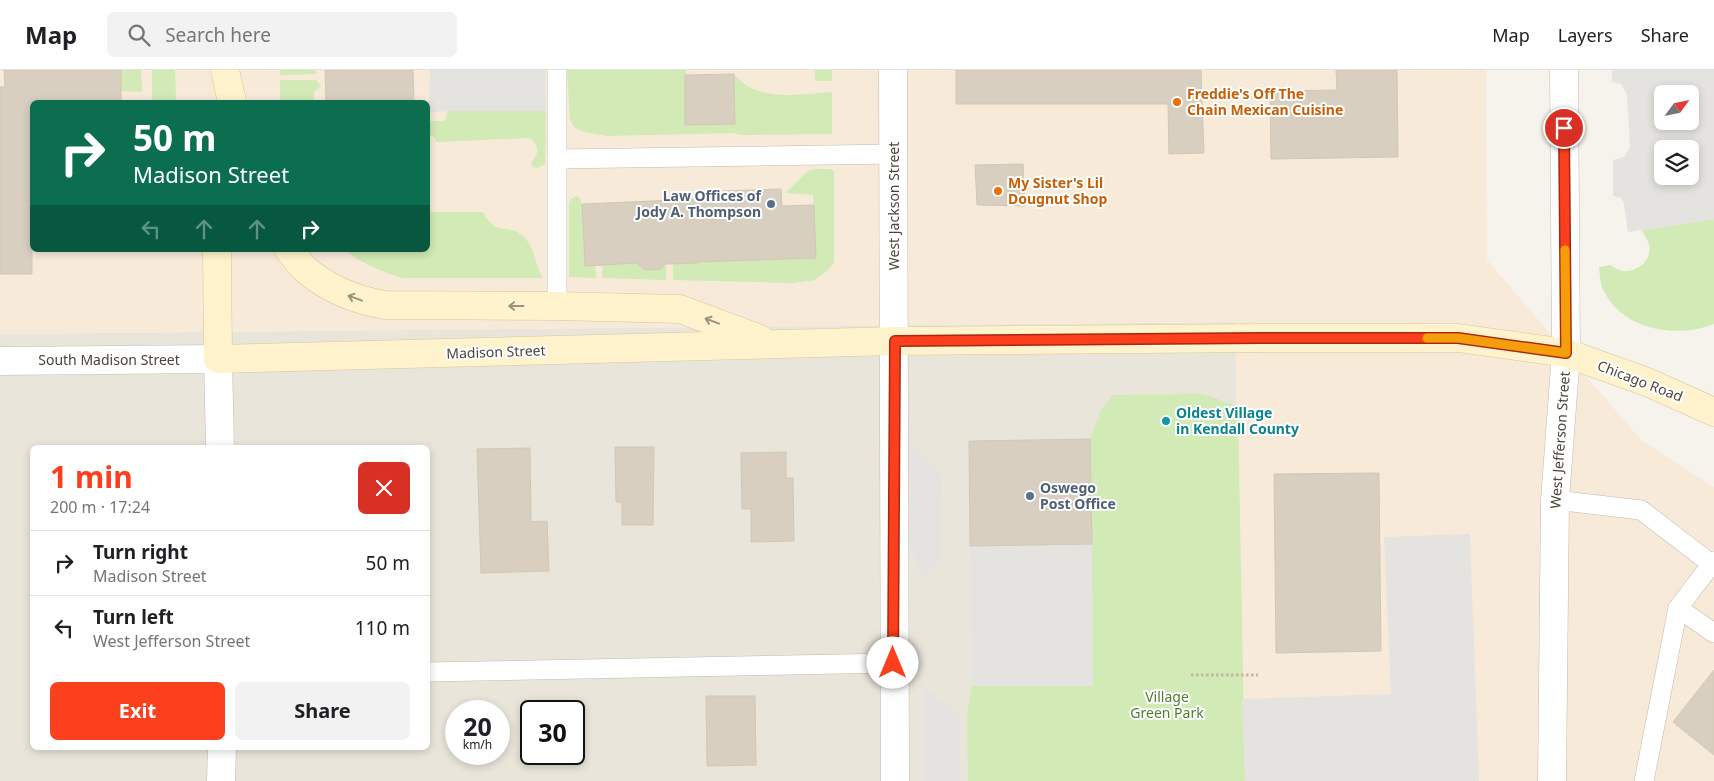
<!DOCTYPE html>
<html lang="en">
<head>
<meta charset="utf-8">
<style>
  :root { --surface:#fff; --page:#f2f2f2; --text:#202124; --muted:#757577; --line:#e0e0e0; --accent:#fc3f1d }
  body { margin:0; font-family:"Noto Sans",sans-serif; background:var(--page); color:var(--text); height:100vh; display:flex; flex-direction:column; font-size:19px; white-space:nowrap }
  * { box-sizing:border-box; margin:0 }
  p { font-size:16px; color:var(--muted) }
  .icon { flex:none; width:28px; height:28px; fill:none; stroke:currentColor; stroke-width:2; stroke-linecap:round; stroke-linejoin:round }
  .map { position:relative; flex:1; overflow:hidden }
  .sheet { position:absolute; left:30px; top:375px; width:400px; height:305px; display:flex; flex-direction:column; background:var(--surface); border-radius:8px; box-shadow:0 2px 8px #0003 }
  .sheet>* { flex:none }
  .top-card { position:absolute; left:30px; top:30px; width:400px; height:152px; border-radius:8px; box-shadow:0 2px 8px #0003; background:#0b6e4f; color:#fff; overflow:hidden }
  .needle { width:32px; rotate:57deg }
  .controls { position:absolute; left:1654px; top:15px; display:grid; gap:10px }
  .controls a { display:grid; place-items:center; width:45px; height:45px; border-radius:8px; background:var(--surface); box-shadow:0 2px 8px #0003; font-size:25px }
  .speed { position:absolute; left:445px; top:630px; display:flex; gap:10px; font-size:25px; font-weight:700; text-align:center }
  .speed>* { display:grid; place-content:center; width:65px; height:65px; border-radius:50%; background:var(--surface); box-shadow:0 2px 8px #0003; line-height:1 }
  .speed small { font-size:12px; font-weight:400 }
  .speed .limit { border:2px solid #111; border-radius:8px; background:#fff; color:#111 }
  .pin { position:absolute; display:grid; place-items:center; width:42px; height:42px; color:#fff; margin:-21px; border:2px solid #fff; border-radius:50%; box-shadow:0 1px 5px #0007 }
  .me { position:absolute; width:55px; margin:-28px; rotate:0deg; stroke-linejoin:round; filter:drop-shadow(0 0 4px #0008) }
  .turn { display:flex; align-items:center; gap:18px; height:105px; padding:0 20px; font-size:22px }
  .turn .icon { width:65px; height:65px; stroke-width:2.5 }
  .turn b { display:block; font-size:35px; line-height:42px }
  .lanes { display:flex; align-items:center; height:48px; padding:0 20px; background:#0003; justify-content:center; gap:25px; direction:ltr }
  .lanes .off { opacity:.35 }
  .round { display:grid; place-items:center; flex:none; width:52px; height:52px; border-radius:8px; background:var(--page) }
  .summary { display:flex; align-items:center; justify-content:space-between; height:85px; padding:0 20px }
  h1 { font-size:30px; font-weight:700; line-height:38px; color:var(--accent) }
  .primary-button { display:flex; gap:10px; margin-top:auto; padding:10px 20px }
  .primary-button a { flex:1; height:58px; border-radius:8px; background:var(--accent); color:#fff; font-size:20px; font-weight:700; line-height:58px; text-align:center }
  .primary-button a+a { background:var(--page); color:var(--text) }
  ul { padding:0; list-style:none }
  li { display:flex; align-items:center; gap:15px; height:65px; padding:0 20px; border-top:1px solid var(--line) }
  li div { flex:1 }
  li b { display:block; font-size:19px }
  li em { font-style:normal }
  header { display:flex; align-items:center; gap:30px; box-sizing:border-box; height:70px; padding:0 25px; background:var(--surface); border-bottom:1px solid var(--line) }
  header strong { font-size:24px }
  nav { display:flex; gap:28px; margin-inline-start:auto; font-size:18px }
  .search { width:350px; height:45px; background:var(--page); display:flex; align-items:center; gap:12px; box-sizing:border-box; padding:0 18px; border-radius:8px; color:var(--muted); font-size:19px }
  .map>svg:first-child { display:block }
  .residential { fill:#eae5da; fill-rule:evenodd }
  .commercial { fill:#f7ead8; fill-rule:evenodd }
  .green { fill:#d2eab5 }
  .parking { fill:#e5e3e0; fill-rule:evenodd }
  .building { fill:#d8cfc1; stroke:#d3c7b4 }
  .lines { fill:none; stroke-linecap:round; stroke-linejoin:round }
  .service-casing { stroke:#c2bbae; stroke-width:20 }
  .minor-casing { stroke:#c2bbae; stroke-width:29 }
  .tertiary-casing { stroke:#c2bbae; stroke-width:29 }
  .secondary-casing { stroke:#d6c79b; stroke-width:29 }
  .path { stroke:#c4b79f; stroke-width:3; stroke-dasharray:2.5 2.5; stroke-linecap:butt }
  .service { stroke:#fff; stroke-width:19 }
  .minor { stroke:#fff; stroke-width:28 }
  .tertiary { stroke:#fff; stroke-width:28 }
  .secondary { stroke:#fff3cd; stroke-width:28 }
  .oneway { stroke:#9c937c }
  .route-casing { stroke:#a42913; stroke-width:12 }
  .route { stroke:#fc3f1d; stroke-width:9 }
  .slow { stroke:#f59e0b; stroke-width:9 }
  .food-dot { fill:#e8710a; stroke:#fff; stroke-width:2 }
  .service-dot { fill:#5c6f8a; stroke:#fff; stroke-width:2 }
  .culture-dot { fill:#0f9aa8; stroke:#fff; stroke-width:2 }
  .labels { text-anchor:middle; stroke-width:4; stroke-linejoin:round; paint-order:stroke }
  .food-label { font-size:14px; font-weight:bold; fill:#c56008; stroke:#fff; text-anchor:start }
  .service-label { font-size:14px; font-weight:bold; fill:#4e5e75; stroke:#fff; text-anchor:end }
  .street-label { font-size:14px; fill:#4b4439; stroke:#fff }
  .culture-label { font-size:14px; font-weight:bold; fill:#0d838f; stroke:#fff; text-anchor:start }
  .park-label { font-size:14px; fill:#4a7f2a; stroke:#fff }
</style>
</head>
<body>
<header>
<strong>Map</strong>
<div class="search"><svg class="icon" aria-label="search" viewBox="0 0 24 24"><circle cx="10" cy="10" r="6"/><path d="M15 15l6 6"/></svg>Search here</div>
<nav><a>Map</a><a>Layers</a><a>Share</a></nav>
</header>
<div class="map">
<svg width="1714" height="711" viewBox="0 0 1714 711">
  <rect width="100%" height="100%" fill="#f6f3ec"/>
  <path class="residential" d="M1235 252 1245 711H0V264ZM32 378H428V678H32ZM456 641H499V684H456ZM531 641H574V684H531Z"/>
  <path class="commercial" d="M0 0H1486L1487 190 1641 370 1714 417V711H1245L1235 252 0 264ZM32 32H428V180H32Z"/>
  <g class="green">
    <path d="M121 0H141L142 22 121 21Z"/>
    <path d="M152 0H175L176 32H152Z"/>
    <path d="M280 0H314L317 2 316 4 280 5Z"/>
    <path d="M567 0H686L685 55 735 54 734 4C756 33 800 24 832 22V64L740 65 734 63 607 66 584 62 575 58 570 50Z"/>
    <rect x="815" y="0" width="17" height="11"/>
    <path d="M280 10H316L321 16 314 22V32H280Z"/>
    <path d="M479 40 546 41 545 94 538 98 533 97 531 93C539 83 540 77 530 68L437 72 433 66H428V51H444L446 49 447 41Z"/>
    <path d="M818 99H830L834 101V193L827 201 815 210 793 213 673 210V194L697 193 695 154 725 191 815 188 813 125 785 123 809 100Z"/>
    <path d="M576 126 579 127 582 134 585 195H595L596 208 569 207V135L570 130Z"/>
    <path d="M428 142H483C486 147 490 154 496 157 503 160 512 158 519 163 535 173 534 194 543 208H403C381 202 362 193 344 180H428Z"/>
    <path d="M1714 149V254C1707 256 1699 259 1692 260 1659 264 1621 254 1605 223 1600 215 1600 206 1599 197L1611 195C1626 210 1654 195 1649 174 1647 169 1644 164 1641 160Z"/>
    <path d="M637 193 645 200 661 199 665 194 666 195V210L602 208 603 194Z"/>
    <path d="M1203 324 1232 334 1238 341 1245 711H968L967 645 972 616H1093L1090 369 1101 340 1113 325Z"/>
  </g>
  <g class="parking">
    <path d="M430 0H545L546 41H447L429 43Z"/>
    <path d="M1612 0H1714V149L1628 162 1624 134 1621 128 1613 126V90L1624 87 1630 77 1627 24 1621 14 1612 12ZM1662 24H1690V51H1662ZM1662 79H1690V106H1662Z"/>
    <path d="M908 371 942 404 941 489 921 508 908 469Z"/>
    <path d="M1470 464 1479 711H1245L1242 629 1391 624 1384 467Z"/>
    <path d="M1092 474 1093 616H972L970 476Z"/>
    <path d="M924 618 959 644 960 711H924Z"/>
  </g>
  <g class="building">
    <path d="M4 0H121V32H32V204H0V17H5Z"/>
    <path d="M325 0H413L414 32H326Z"/>
    <path d="M956 0H1201L1204 83 1169 84 1168 34H956Z"/>
    <path d="M1336 0H1397L1398 87 1271 89 1270 21 1337 20Z"/>
    <path d="M734 4 735 54 685 55V5Z"/>
    <path d="M1023 94 1025 136 977 135 975 95Z"/>
    <path d="M781 119 782 136 814 135 816 188 697 192V193L665 194 661 199 645 200 637 193 585 196 582 134 722 128V121Z"/>
    <path d="M1090 369 1092 474 970 476 969 371Z"/>
    <path d="M615 377H654L653 455H622V432H616Z"/>
    <path d="M530 378 531 452 547 451 549 501 481 503 477 379Z"/>
    <path d="M786 382V408H793L794 471 751 472V439H742L741 383Z"/>
    <path d="M1379 403 1381 581 1276 583 1274 404Z"/>
    <path d="M1714 600V685L1673 652Z"/>
    <path d="M706 626H755L756 695 707 696Z"/>
  </g>
  <g class="lines">
    <defs>
      <g id="service">
        <path d="M557 89 894 84"/>
        <path d="M557 236V0"/>
        <path d="M1555 430 1641 440 1714 496"/>
        <path d="M1678 538 1714 563"/>
        <path d="M428 602 893 593"/>
        <path d="M1644 711 1678 538 1714 491"/>
      </g>
      <g id="minor">
        <path d="M893 0 895 711"/>
        <path d="M1552 711 1555 430 1566 283 1564 0"/>
      </g>
      <g id="tertiary">
        <path d="M0 291 218 289 220 378"/>
        <path d="M221 711 222 678"/>
      </g>
      <g id="secondary">
        <path d="M225 0 232 32"/>
        <path d="M217 180 218 289 895 271 1261 268H1458L1566 283 1647 312 1714 342"/>
        <path d="M289 180C294 186 299 193 304 198 327 219 356 230 385 235L557 236 680 239 760 269"/>
      </g>
    </defs>
    <use href="#service" class="service-casing"/>
    <use href="#minor" class="minor-casing"/>
    <use href="#tertiary" class="tertiary-casing"/>
    <use href="#secondary" class="secondary-casing"/>
    <path class="path" d="M1191 605H1258"/>
    <use href="#service" class="service"/>
    <use href="#minor" class="minor"/>
    <use href="#tertiary" class="tertiary"/>
    <use href="#secondary" class="secondary"/>
  </g>
  <defs><path id="oneway-shaft" d="M-6 0H5M1.5-3L5.5 0L1.5 3" fill="none" stroke-width="1.6" stroke-linecap="round" stroke-linejoin="round" transform="scale(1.25)"/></defs>
  <g class="oneway">
    <use href="#oneway-shaft" transform="translate(355 228) rotate(-160)"/>
    <use href="#oneway-shaft" transform="translate(516 236) rotate(-180)"/>
    <use href="#oneway-shaft" transform="translate(712 251) rotate(-159)"/>
  </g>
  <g class="lines">
    <defs>
      <path id="route" d="M893 593 895 271 1261 268H1458L1566 283 1564 58"/>
    </defs>
    <use href="#route" class="route-casing"/>
    <use href="#route" class="route"/>
    <path class="slow" d="M1427 268H1458L1566 283 1565 180"/>
  </g>
  <g class="food-dot">
    <circle cx="1177" cy="32" r="5"/>
    <circle cx="998" cy="121" r="5"/>
  </g>
  <g class="service-dot">
    <circle cx="771" cy="134" r="5"/>
    <circle cx="1030" cy="426" r="5"/>
  </g>
  <circle class="culture-dot" cx="1166" cy="351" r="5"/>
  <g class="labels">
    <g class="food-label">
      <text x="1187" y="29">Freddie's Off The<tspan x="1187" dy="16">Chain Mexican Cuisine</tspan></text>
      <text x="1008" y="118">My Sister's Lil<tspan x="1008" dy="16">Dougnut Shop</tspan></text>
    </g>
    <g class="service-label">
      <text x="761" y="131">Law Offices of<tspan x="761" dy="16">Jody A. Thompson</tspan></text>
      <text x="1040" y="423" text-anchor="start">Oswego<tspan x="1040" dy="16">Post Office</tspan></text>
    </g>
    <g class="street-label">
      <text transform="translate(894 136) rotate(-90)" y="5">West Jackson Street</text>
      <text transform="translate(496 282) rotate(-2)" y="5">Madison Street</text>
      <text x="109" y="295">South Madison Street</text>
      <text transform="translate(1640 311) rotate(21)" y="5">Chicago Road</text>
      <text transform="translate(1560 370) rotate(-86)" y="5">West Jefferson Street</text>
    </g>
    <g class="culture-label">
      <text x="1176" y="348">Oldest Village<tspan x="1176" dy="16">in Kendall County</tspan></text>
    </g>
    <g class="park-label">
      <text x="1167" y="632">Village<tspan x="1167" dy="16">Green Park</tspan></text>
    </g>
  </g>
</svg>
<div class="controls">
<a><svg class="needle" viewBox="-14 -14 28 28"><path d="M0-13l5 13h-10z" fill="#e53935"/><path d="M0 13l5-13h-10z" fill="#757577"/></svg></a>
<a><svg class="icon" aria-label="layers" viewBox="0 0 24 24"><path d="M12 4l9 5-9 5-9-5zM3 14l9 5 9-5"/></svg></a>
</div>
<div class="speed"><div>20<small>km/h</small></div><div class="limit">30</div></div>
<div class="pin" style="left:1564px;top:58px;background:#d93025"><svg class="icon" aria-label="arrive" viewBox="0 0 24 24"><path d="M6 21V4h12l-3 4 3 4H6"/></svg></div>
<svg class="me" style="left:893px;top:593px" viewBox="-20 -20 40 40"><circle r="19" fill="#fff"/><path d="M0-13L10 11 0 6-10 11z" fill="#fc3f1d"/></svg>
<div class="top-card">
<div class="turn"><svg class="icon" aria-label="right" viewBox="0 0 24 24"><path d="M7 20v-9h11M14 6l5 5-5 5"/></svg><div><b>50 m</b>Madison Street</div></div>
<div class="lanes"><svg class="icon off" aria-label="left" viewBox="0 0 24 24"><path d="M17 20v-9H6M10 6l-5 5 5 5"/></svg><svg class="icon off" aria-label="ahead" viewBox="0 0 24 24"><path d="M12 20V5M6 11l6-6 6 6"/></svg><svg class="icon off" aria-label="ahead" viewBox="0 0 24 24"><path d="M12 20V5M6 11l6-6 6 6"/></svg><svg class="icon" aria-label="right" viewBox="0 0 24 24"><path d="M7 20v-9h11M14 6l5 5-5 5"/></svg></div>
</div>
<section class="sheet">
<div class="summary"><div><h1>1 min</h1><p>200 m · 17:24</p></div><a class="round" style="background:#d93025;color:#fff"><svg class="icon" aria-label="close" viewBox="0 0 24 24"><path d="M6 6l12 12M18 6L6 18"/></svg></a></div>
<ul>
<li><svg class="icon" aria-label="right" viewBox="0 0 24 24"><path d="M7 20v-9h11M14 6l5 5-5 5"/></svg><div><b>Turn right</b><p>Madison Street</p></div><em>50 m</em></li>
<li><svg class="icon" aria-label="left" viewBox="0 0 24 24"><path d="M17 20v-9H6M10 6l-5 5 5 5"/></svg><div><b>Turn left</b><p>West Jefferson Street</p></div><em>110 m</em></li>
</ul>
<div class="primary-button"><a>Exit</a><a>Share</a></div>
</section>
</div>
</body>
</html>
